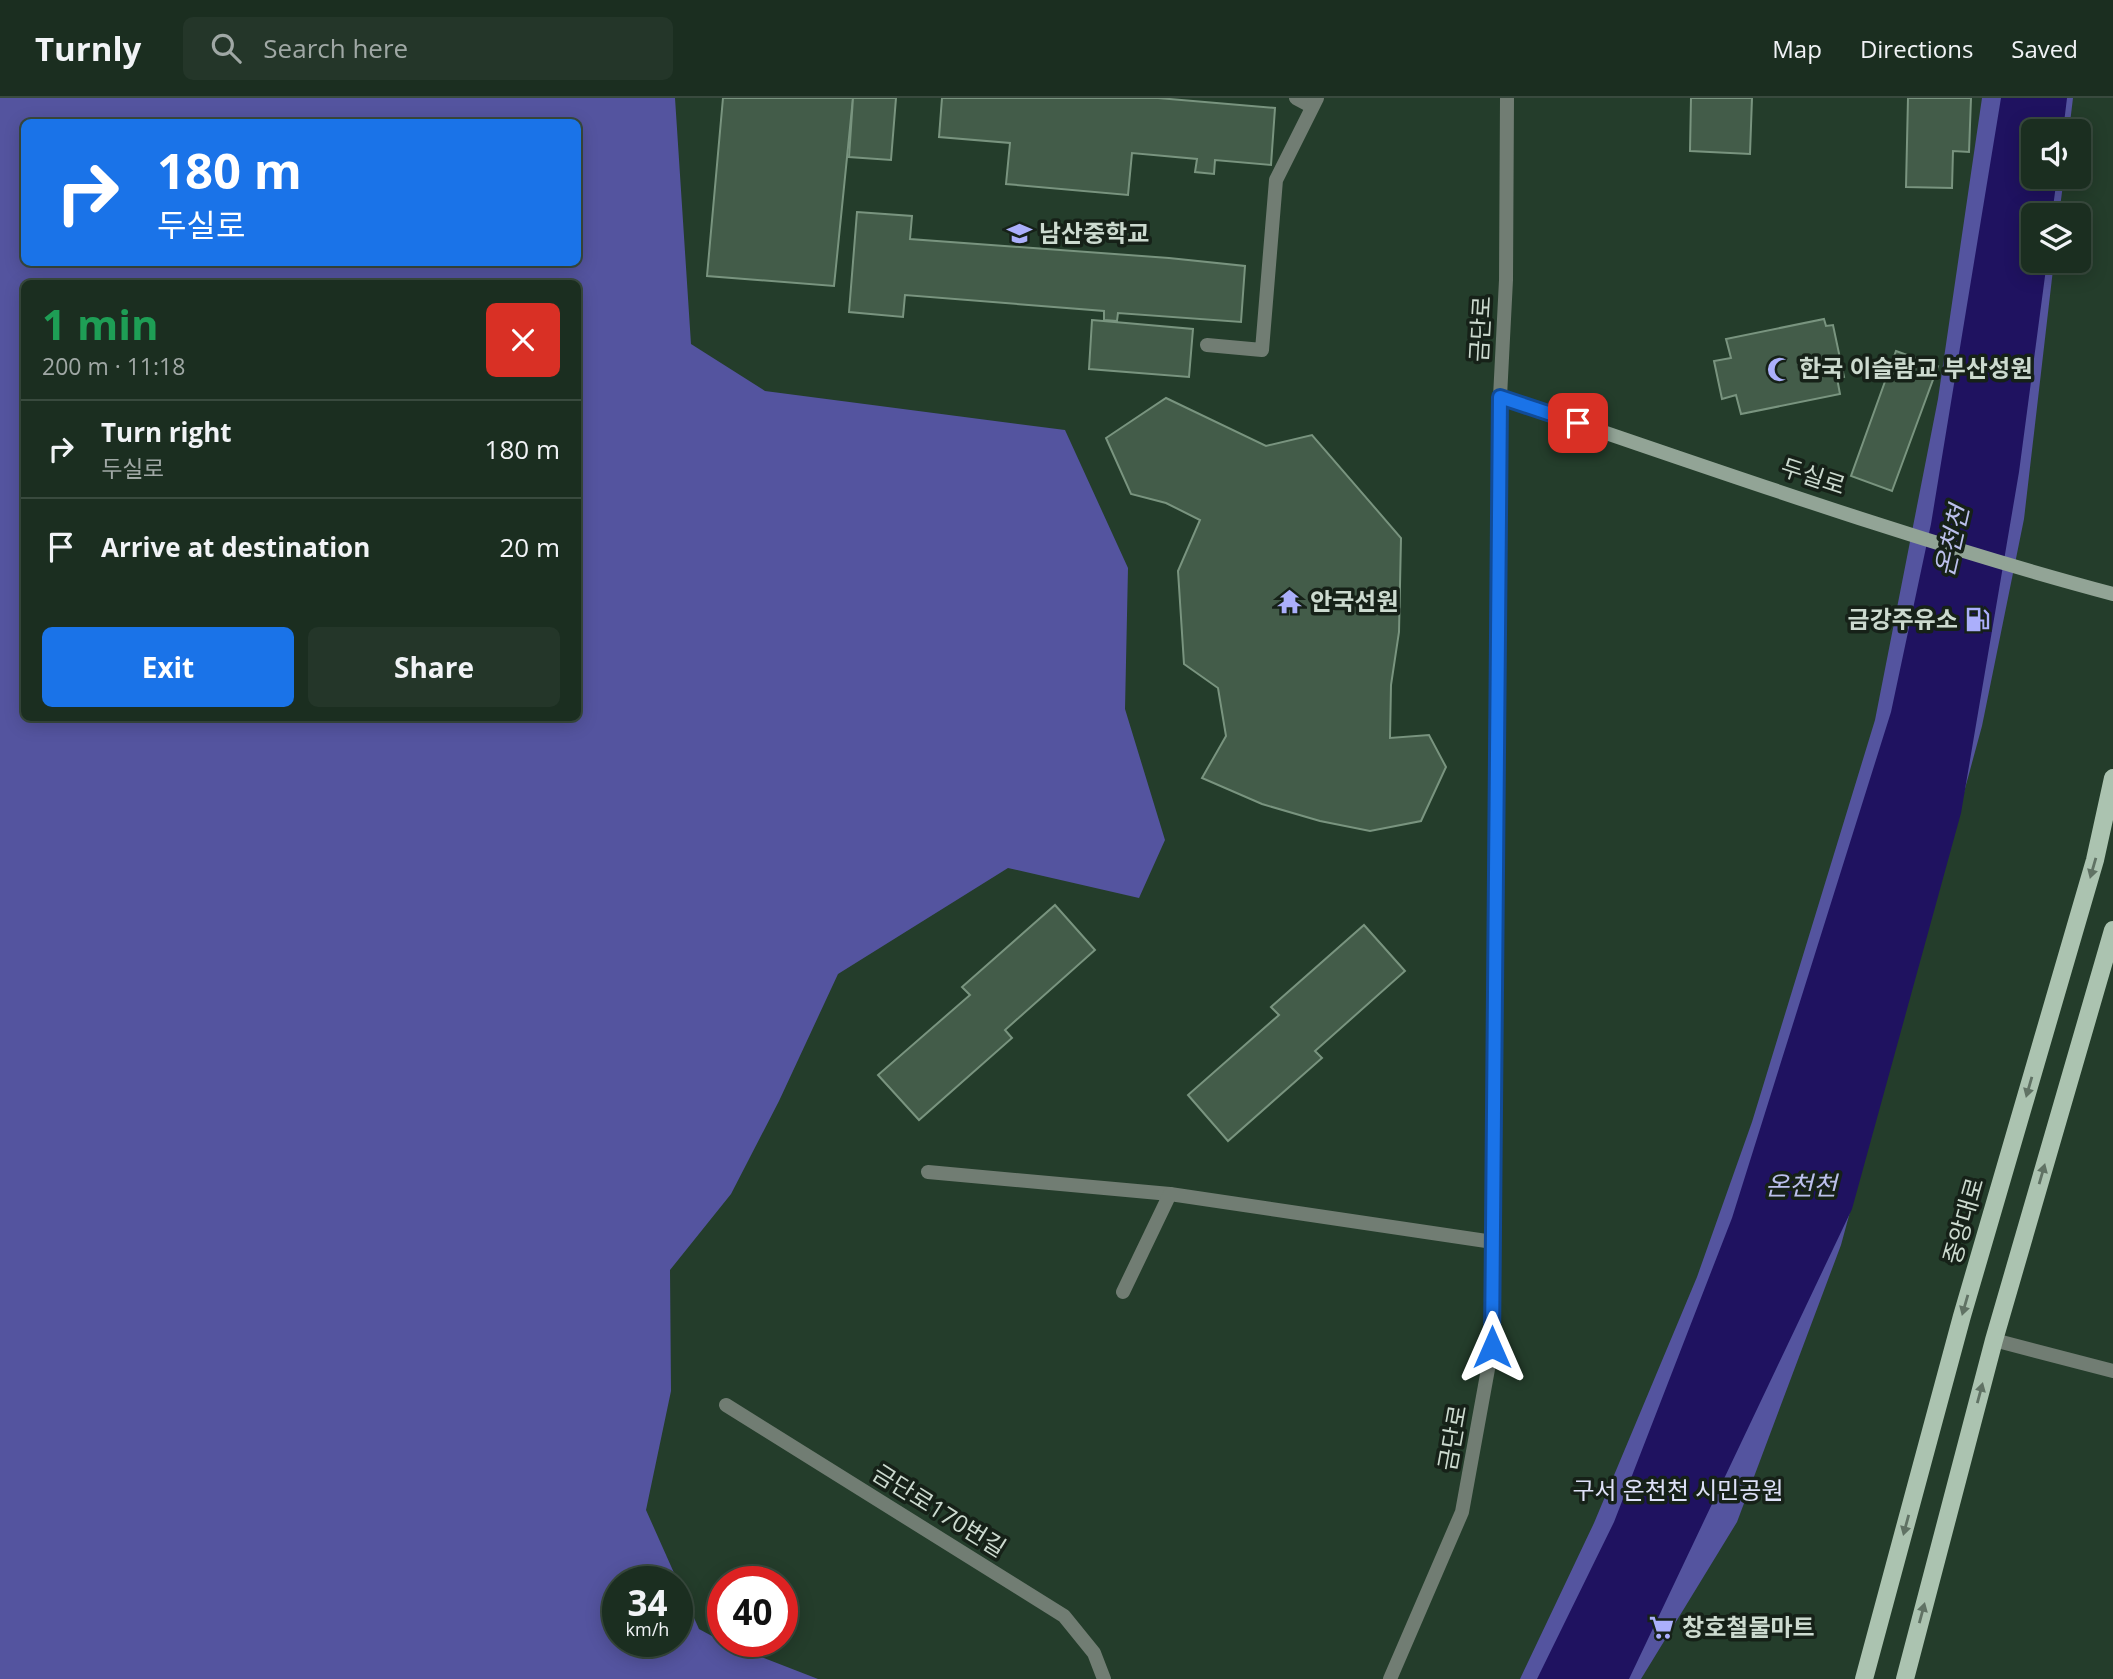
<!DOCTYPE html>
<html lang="en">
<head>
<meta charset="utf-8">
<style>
  :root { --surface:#1b2e20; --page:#243629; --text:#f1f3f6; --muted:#a0a8a5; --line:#394a3e; --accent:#1a73e8 }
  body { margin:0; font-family:"Open Sans","Noto Sans KR",sans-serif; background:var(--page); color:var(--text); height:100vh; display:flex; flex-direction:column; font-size:26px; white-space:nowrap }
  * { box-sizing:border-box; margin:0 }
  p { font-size:23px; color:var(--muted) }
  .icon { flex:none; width:38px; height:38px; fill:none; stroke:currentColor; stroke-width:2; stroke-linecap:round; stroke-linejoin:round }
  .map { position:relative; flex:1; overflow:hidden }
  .sheet { position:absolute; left:21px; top:182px; width:560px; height:441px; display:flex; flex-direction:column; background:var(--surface); border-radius:10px; box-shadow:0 4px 18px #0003,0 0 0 2px var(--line) }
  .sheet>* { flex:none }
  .banner { position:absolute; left:21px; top:21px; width:560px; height:147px; border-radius:10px; box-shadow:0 4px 18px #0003,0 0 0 2px var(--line); background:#1a73e8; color:#fff; overflow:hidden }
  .fabs { position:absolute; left:2021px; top:21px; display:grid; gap:14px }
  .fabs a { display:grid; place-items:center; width:70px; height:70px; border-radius:10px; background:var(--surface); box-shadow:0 4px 18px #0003,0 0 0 2px var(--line); font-size:35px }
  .speed { position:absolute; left:602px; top:1468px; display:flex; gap:14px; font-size:35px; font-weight:700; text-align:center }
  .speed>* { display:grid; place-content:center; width:91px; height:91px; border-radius:50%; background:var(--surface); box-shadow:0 4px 18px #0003,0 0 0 2px var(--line); line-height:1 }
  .speed small { font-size:18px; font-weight:400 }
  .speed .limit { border:10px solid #d22; background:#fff; color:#111 }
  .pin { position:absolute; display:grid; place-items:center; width:60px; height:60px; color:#fff; margin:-30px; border-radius:14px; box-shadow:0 4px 10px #0006 }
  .me { position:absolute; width:77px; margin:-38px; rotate:0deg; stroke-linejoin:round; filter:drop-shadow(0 0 5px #0008) }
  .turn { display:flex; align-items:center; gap:24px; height:147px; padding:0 21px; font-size:32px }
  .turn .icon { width:91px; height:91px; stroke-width:2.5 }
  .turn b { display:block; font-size:49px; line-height:60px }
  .round { display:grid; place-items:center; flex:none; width:74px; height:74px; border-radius:10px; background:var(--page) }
  .head { display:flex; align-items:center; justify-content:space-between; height:119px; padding:0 21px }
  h1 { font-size:42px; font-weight:700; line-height:52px; color:#1e9e55 }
  .button { display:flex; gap:14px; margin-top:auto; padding:14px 21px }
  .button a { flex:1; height:80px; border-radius:10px; background:var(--accent); color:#fff; font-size:28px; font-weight:700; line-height:80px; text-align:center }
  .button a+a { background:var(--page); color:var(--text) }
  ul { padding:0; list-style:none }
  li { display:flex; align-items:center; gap:21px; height:98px; padding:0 21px; border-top:2px solid var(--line) }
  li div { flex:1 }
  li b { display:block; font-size:26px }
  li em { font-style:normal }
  header { display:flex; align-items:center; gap:42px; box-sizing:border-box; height:98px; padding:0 35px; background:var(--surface); border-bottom:2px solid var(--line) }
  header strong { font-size:33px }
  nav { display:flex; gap:38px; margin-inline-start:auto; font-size:24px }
  .search { width:490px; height:63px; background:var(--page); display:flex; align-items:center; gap:18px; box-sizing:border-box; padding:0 24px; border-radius:10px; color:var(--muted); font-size:26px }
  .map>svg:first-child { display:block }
  .green { fill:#54549f; fill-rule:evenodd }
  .water { fill:#1f1260 }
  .building { fill:#435c49; stroke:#79947f; stroke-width:2 }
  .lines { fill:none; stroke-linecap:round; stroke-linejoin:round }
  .service { stroke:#717d73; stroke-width:14 }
  .minor { stroke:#717d73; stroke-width:14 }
  .tertiary { stroke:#717d73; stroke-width:14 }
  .secondary { stroke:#92a496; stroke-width:14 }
  .primary { stroke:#abc3b0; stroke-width:18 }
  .oneway { fill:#607264 }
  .route-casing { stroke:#114b97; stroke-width:18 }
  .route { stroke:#1a73e8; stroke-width:12 }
  .labels { text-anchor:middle; stroke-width:7; stroke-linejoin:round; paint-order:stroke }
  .poi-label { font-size:24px; font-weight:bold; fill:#ccdacf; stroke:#162118; text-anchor:start }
  .street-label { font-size:24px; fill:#ccdacf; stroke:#162118 }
  .park-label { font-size:24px; fill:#dee1f8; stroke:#162118 }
  .water-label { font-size:26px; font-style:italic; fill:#bcc0ec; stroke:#162118 }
</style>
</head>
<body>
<header>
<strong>Turnly</strong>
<div class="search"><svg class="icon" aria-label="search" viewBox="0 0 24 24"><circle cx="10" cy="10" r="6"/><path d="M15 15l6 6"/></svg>Search here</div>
<nav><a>Map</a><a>Directions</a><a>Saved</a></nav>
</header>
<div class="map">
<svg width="2113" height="1581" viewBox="0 0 2113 1581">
  <rect width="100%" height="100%" fill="#243d2b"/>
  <g class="green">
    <path d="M0 0H675L691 246 765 293 1065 332 1128 470 1125 611 1165 742 1139 800 1008 770 838 876 779 1003 731 1096 670 1172 671 1293 646 1412 699 1531 723 1544 818 1581H0ZM24 24H578V164H24ZM24 186H578V620H24ZM618 1484H677V1544H618Z"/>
    <path d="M1982 0H2073L2069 33H2034V79H2064L2059 117H2034V163H2054L2024 421 1982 628 1841 1147 1737 1424 1641 1581H1520L1594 1425 1697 1179 1752 1024 1875 622 1938 301Z"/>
  </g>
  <path class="water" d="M2001 0H2067L2063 33H2034V79H2057L2052 117H2034V163H2047L2019 374 1961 715 1852 1111 1629 1581H1537L1614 1424 1732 1120 1891 614 1931 426Z"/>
  <g class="building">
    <path d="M723 0H853L834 188 707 178Z"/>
    <path d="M853 0H896L891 62 849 59Z"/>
    <path d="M942 0H1158L1275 10 1271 67 1215 62 1214 76 1195 74 1197 61 1132 55 1128 97 1006 86 1010 45 939 39Z"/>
    <path d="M1691 0H1752L1750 56 1690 53Z"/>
    <path d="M1908 0H1971L1969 54 1953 53 1952 90 1906 89Z"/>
    <path d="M857 114 912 118 910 141 1169 160 1245 168 1241 224 1118 215 1117 223 1104 222V213L905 197 903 219 849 214Z"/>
    <path d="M1824 221 1826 228 1833 227 1844 279 1837 280 1840 296 1741 316 1736 297 1722 301 1714 263 1731 260 1726 241Z"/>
    <path d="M1092 222 1193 231 1189 279 1089 271Z"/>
    <path d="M1896 253 1938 268 1892 393 1851 378Z"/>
    <path d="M1166 300 1266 348 1312 337 1401 440 1399 534 1391 587 1390 640 1429 637 1446 669 1421 723 1370 733 1320 723 1262 706 1202 680 1226 638 1218 590 1184 566 1178 473 1200 422 1166 405 1131 396 1106 340Z"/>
    <path d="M1055 807 1095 852 1005 932 1012 940 919 1022 878 977 970 897 962 889Z"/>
    <path d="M1364 827 1405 873 1315 953 1322 960 1228 1043 1188 997 1279 917 1271 909Z"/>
  </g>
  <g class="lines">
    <g class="service">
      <path d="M1296 0 1311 8"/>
      <path d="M1207 247 1262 252 1276 82 1317 0"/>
      <path d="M928 1074 1170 1096"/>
      <path d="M1123 1194 1170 1096 1493 1144"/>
    </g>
    <g class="minor">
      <path d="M1994 1242 2113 1273"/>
      <path d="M726 1307 1064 1518 1094 1555 1104 1581"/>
    </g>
    <path class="tertiary" d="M1390 1581 1462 1414 1492 1249 1500 299 1506 182 1507 0"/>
    <path class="secondary" d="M1500 299C1703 367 1906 441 2113 496"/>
    <g class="primary">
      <path d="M1864 1581 1962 1218 2095 762 2113 680"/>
      <path d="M1905 1581 1994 1242 2113 832"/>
    </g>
  </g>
  <defs><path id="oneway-solid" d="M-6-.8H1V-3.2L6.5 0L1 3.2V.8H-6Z" transform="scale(1.75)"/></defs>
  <g class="oneway">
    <use href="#oneway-solid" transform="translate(2093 770) rotate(106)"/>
    <use href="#oneway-solid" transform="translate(2029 989) rotate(106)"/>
    <use href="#oneway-solid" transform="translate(2042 1076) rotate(-74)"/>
    <use href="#oneway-solid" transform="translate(1965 1207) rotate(106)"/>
    <use href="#oneway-solid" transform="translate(1980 1295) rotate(-75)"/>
    <use href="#oneway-solid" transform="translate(1906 1427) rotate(105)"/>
    <use href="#oneway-solid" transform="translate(1922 1515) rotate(-75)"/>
  </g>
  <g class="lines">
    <defs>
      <path id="route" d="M1492 1249 1500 299 1578 325"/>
    </defs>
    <use href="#route" class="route-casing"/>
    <use href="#route" class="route"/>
  </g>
  <defs>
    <symbol id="school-bare" viewBox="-9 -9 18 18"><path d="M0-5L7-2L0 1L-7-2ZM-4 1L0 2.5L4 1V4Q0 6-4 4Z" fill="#abaffb" stroke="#162118" stroke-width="2.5" paint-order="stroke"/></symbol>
    <symbol id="mosque-bare" viewBox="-9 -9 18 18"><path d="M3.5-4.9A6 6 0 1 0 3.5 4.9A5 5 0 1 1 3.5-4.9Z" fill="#abaffb" stroke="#162118" stroke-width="2.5" paint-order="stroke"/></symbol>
    <symbol id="temple-bare" viewBox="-9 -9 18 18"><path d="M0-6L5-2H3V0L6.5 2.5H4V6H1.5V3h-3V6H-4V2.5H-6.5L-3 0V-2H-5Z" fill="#abaffb" stroke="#162118" stroke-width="2.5" paint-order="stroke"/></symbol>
    <symbol id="fuel-bare" viewBox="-9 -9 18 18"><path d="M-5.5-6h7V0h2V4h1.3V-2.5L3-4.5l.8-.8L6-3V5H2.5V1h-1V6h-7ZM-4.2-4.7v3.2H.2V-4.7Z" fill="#abaffb" stroke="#162118" stroke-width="2.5" paint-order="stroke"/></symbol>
    <symbol id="supermarket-bare" viewBox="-9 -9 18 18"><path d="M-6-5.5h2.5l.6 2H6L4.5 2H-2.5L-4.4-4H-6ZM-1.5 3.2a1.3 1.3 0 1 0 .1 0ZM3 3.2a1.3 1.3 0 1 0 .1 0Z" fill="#abaffb" stroke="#162118" stroke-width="2.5" paint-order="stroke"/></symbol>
  </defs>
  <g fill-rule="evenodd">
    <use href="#school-bare" x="1002" y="118" width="35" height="35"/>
    <use href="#mosque-bare" x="1762" y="254" width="35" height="35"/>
    <use href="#temple-bare" x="1272" y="486" width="35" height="35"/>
    <use href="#fuel-bare" x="1960" y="504" width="35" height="35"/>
    <use href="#supermarket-bare" x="1644" y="1512" width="35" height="35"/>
  </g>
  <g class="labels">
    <g class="poi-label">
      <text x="1039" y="144">남산중학교</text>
      <text x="1799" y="279">한국 이슬람교 부산성원</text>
      <text x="1310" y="512">안국선원</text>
      <text x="1958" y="530" text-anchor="end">금강주유소</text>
      <text x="1682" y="1538">창호철물마트</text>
    </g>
    <g class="street-label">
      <text transform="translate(1481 231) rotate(-87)" y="8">금단로</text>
      <text transform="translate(1813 379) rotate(18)" y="8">두실로</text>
      <text transform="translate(1964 1123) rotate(-74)" y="8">중앙대로</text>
      <text transform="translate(1453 1340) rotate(-80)" y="8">금단로</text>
      <text transform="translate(939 1413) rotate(32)" y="8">금단로170번길</text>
    </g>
    <g class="park-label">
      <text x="1678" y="1401">구서 온천천 시민공원</text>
    </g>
    <g class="water-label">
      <text transform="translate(1952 443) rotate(-77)" y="9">온천천</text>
      <text x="1801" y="1097">온천천</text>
    </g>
  </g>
</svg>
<div class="fabs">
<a><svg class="icon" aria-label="sound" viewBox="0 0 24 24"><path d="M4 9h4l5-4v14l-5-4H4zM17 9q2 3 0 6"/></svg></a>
<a><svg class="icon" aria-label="layers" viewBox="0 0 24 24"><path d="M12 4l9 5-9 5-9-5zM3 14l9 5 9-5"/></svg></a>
</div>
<div class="speed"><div>34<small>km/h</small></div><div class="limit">40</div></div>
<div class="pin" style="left:1578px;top:325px;background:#d93025"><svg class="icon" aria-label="arrive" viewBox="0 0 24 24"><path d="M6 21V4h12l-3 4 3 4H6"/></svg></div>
<svg class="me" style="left:1492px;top:1249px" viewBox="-20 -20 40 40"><path d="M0-17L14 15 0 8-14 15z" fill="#1a73e8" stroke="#fff" stroke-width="4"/></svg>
<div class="banner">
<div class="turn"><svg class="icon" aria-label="right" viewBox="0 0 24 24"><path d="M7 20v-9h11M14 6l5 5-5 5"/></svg><div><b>180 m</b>두실로</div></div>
</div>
<section class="sheet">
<div class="head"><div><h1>1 min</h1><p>200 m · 11:18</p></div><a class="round" style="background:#d93025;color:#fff"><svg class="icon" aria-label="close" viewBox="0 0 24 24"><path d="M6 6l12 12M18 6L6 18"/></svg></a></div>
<ul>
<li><svg class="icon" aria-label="right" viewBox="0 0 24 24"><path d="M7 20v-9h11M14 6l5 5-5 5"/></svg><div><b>Turn right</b><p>두실로</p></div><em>180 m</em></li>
<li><svg class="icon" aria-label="arrive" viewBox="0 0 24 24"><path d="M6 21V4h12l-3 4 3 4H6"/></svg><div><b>Arrive at destination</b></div><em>20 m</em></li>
</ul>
<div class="button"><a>Exit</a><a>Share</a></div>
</section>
</div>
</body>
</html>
